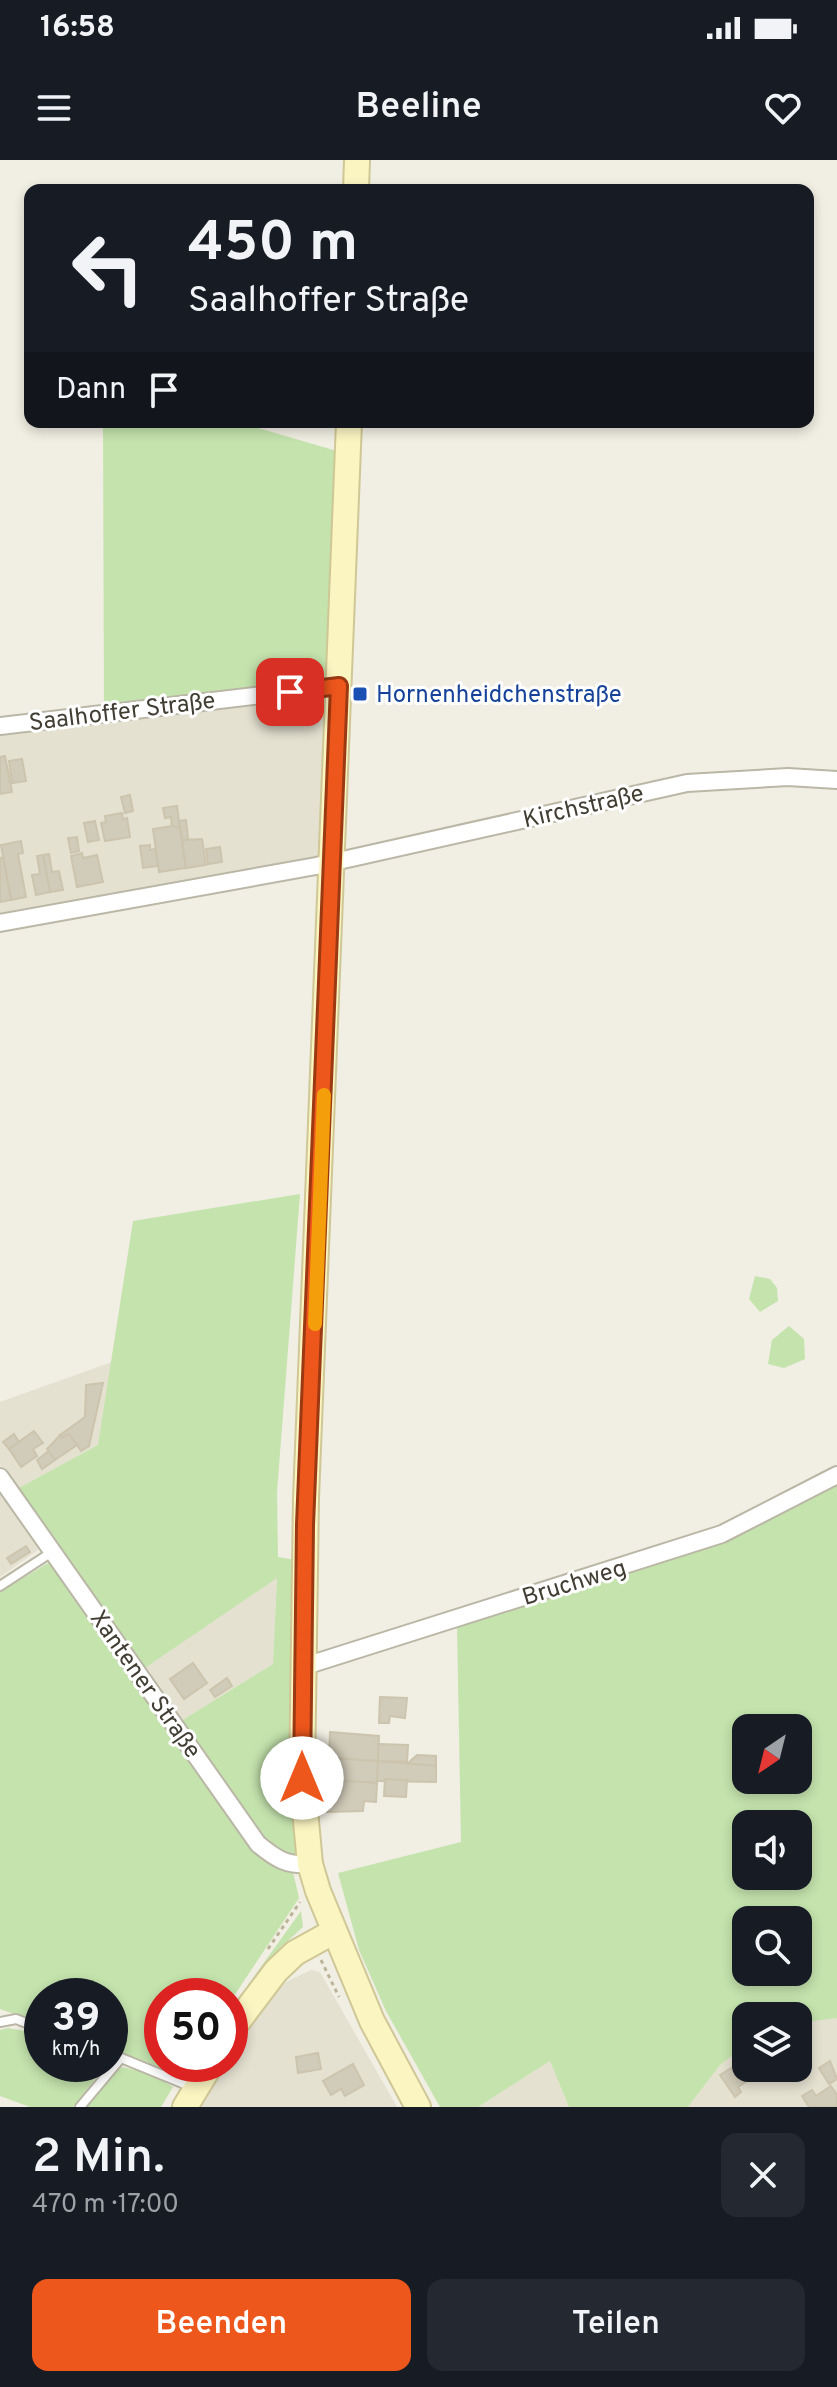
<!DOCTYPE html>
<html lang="de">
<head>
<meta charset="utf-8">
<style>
  :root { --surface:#171b24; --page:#242831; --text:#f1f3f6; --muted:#9ea1a6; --accent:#ee571c }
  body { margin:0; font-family:Overpass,sans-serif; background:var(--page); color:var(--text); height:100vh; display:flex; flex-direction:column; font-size:30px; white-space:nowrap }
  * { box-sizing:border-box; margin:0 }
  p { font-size:26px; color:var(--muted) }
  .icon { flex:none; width:44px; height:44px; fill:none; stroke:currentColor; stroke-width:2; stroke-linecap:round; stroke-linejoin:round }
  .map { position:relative; height:1947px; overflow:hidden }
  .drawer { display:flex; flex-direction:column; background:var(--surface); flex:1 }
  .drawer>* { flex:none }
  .guide { position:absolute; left:24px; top:24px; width:790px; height:244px; border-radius:16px; box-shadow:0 4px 12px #0003; background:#171b24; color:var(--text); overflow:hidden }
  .needle { width:52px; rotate:215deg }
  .tools { position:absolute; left:732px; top:1554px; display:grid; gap:16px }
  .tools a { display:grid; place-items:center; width:80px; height:80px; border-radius:16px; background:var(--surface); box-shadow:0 4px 12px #0003; font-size:40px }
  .speed { position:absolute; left:24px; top:1818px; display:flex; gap:16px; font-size:40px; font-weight:700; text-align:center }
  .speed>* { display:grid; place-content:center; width:104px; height:104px; border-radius:50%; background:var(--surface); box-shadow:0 4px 12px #0003; line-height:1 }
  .speed small { font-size:20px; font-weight:400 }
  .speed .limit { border:12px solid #d22; background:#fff; color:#111 }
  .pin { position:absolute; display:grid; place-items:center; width:68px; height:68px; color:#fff; margin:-34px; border-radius:16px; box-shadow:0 4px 12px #0006 }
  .me { position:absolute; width:88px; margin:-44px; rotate:0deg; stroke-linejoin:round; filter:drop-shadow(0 0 6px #0008) }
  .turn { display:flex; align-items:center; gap:28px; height:168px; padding:0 32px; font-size:36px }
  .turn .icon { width:104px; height:104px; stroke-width:2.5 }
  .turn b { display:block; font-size:56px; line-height:68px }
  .then { display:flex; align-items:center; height:76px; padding:0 32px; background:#0003; gap:16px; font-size:30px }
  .round { display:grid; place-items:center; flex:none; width:84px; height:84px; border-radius:16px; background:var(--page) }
  .headline { display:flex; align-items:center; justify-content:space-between; height:136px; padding:0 32px }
  h1 { font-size:48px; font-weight:600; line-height:60px }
  .primary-button { display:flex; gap:16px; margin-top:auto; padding:16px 32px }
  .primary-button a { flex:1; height:92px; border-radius:16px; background:var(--accent); color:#fff; font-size:32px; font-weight:600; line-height:92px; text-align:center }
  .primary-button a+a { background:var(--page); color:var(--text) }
  .status { display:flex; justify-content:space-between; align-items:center; height:56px; padding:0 40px; background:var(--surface); direction:ltr }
  .status svg { height:22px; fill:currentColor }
  header { display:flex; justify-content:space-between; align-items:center; height:104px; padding:0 32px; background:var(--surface); font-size:36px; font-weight:600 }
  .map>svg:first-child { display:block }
  .residential { fill:#e4e1d1 }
  .green { fill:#c4e3ad; fill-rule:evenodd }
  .building { fill:#d1cbb9; stroke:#ccc4ad; stroke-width:2 }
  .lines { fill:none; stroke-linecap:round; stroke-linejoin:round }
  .lane-casing { stroke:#bbb7a6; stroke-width:12 }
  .street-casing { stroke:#bbb7a6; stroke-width:20 }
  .secondary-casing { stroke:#cfc795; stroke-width:28 }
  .path { stroke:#bcb498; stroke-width:3; stroke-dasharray:4 4; stroke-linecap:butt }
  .lane { stroke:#fff; stroke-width:8 }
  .street { stroke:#fff; stroke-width:16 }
  .secondary { stroke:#fbf5c2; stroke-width:24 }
  .route-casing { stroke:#9b3912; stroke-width:20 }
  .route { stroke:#ee571c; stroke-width:14 }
  .slow { stroke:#f59e0b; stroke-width:14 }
  .transit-dot { fill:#1a4fb4; stroke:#fff; stroke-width:3 }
  .labels { text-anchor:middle; stroke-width:6; stroke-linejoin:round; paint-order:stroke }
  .transit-label { font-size:24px; fill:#164399; stroke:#fff; text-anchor:start }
  .street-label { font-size:24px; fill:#423e34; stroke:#fff }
</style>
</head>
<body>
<div class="status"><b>16:58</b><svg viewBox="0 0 49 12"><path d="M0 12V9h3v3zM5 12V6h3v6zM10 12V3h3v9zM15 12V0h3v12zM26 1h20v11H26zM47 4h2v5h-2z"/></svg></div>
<header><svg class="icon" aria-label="menu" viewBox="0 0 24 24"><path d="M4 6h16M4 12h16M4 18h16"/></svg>Beeline<svg class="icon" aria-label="heart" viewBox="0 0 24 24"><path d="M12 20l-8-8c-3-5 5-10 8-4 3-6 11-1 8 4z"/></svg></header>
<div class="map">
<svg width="837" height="1947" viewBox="0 0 837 1947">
  <rect width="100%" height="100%" fill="#f1eee3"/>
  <g class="residential">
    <path d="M339 526 333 701 0 763V567Z"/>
    <path d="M112 1202 98 1285 17 1329 0 1305V1242Z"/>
    <path d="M0 1331 35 1379 38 1390 0 1417Z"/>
    <path d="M277 1417 273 1504 181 1561 142 1510Z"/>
    <path d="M311 1810 320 1812 397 1947H199L224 1904H230L235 1887 273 1836 286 1822Z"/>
    <path d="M813 1858H837V1947H688L720 1905 746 1885V1908H798V1863Z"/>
    <path d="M550 1901 569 1947H478Z"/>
  </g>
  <g class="green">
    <path d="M103 262H238L347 294 339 526 104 554Z"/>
    <path d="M300 1034 277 1332 278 1397 295 1400 299 1696 285 1698 266 1685 181 1561 273 1504 277 1418 142 1510 17 1329 98 1285 133 1061Z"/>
    <path d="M755 1116 770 1119 777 1128 778 1141 760 1152 749 1139Z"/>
    <path d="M789 1166 804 1179 805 1199 784 1208 768 1204 772 1180Z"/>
    <path d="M837 1322V1858L798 1863V1856H746V1885L720 1905 688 1947H569L550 1901 478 1947H440L386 1851 359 1790 338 1713 461 1682 457 1465 703 1387ZM746 1568H798V1620H746ZM746 1664H798V1716H746ZM746 1760H798V1812H746Z"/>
    <path d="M48 1403 54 1404 273 1704 293 1712 299 1738 230 1842V1836H162V1904H188L180 1915 110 1888V1836H42V1864L0 1849V1432Z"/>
    <path d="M301 1751 303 1767 279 1789 230 1857V1850Z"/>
    <path d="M8 1868 42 1874V1904H107L73 1947H30L0 1936V1870Z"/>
    <path d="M122 1907 149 1913 173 1927 161 1947H86L104 1921Z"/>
  </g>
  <g class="building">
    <path d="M5 596 12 632 0 634V597Z"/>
    <path d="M22 599 26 621 12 623 9 601Z"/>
    <path d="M130 635 133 651 125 653 121 637Z"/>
    <path d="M177 646 180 668 172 669 171 657 165 658 163 648Z"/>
    <path d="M122 653 123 659 127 658 130 677 105 681 101 663 106 662 105 656Z"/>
    <path d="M186 660 188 679 182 680 179 661Z"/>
    <path d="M95 661 99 680 88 682 84 663Z"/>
    <path d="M172 666 180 668 186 708 159 712 153 669Z"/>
    <path d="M77 677 79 691 71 693 68 678Z"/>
    <path d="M202 679 206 705 186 708 182 680Z"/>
    <path d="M21 681 23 693 18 694 26 737 11 740 1 685Z"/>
    <path d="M150 685V690L155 689 158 706 143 708 140 686Z"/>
    <path d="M220 687 222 702 208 704 206 689Z"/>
    <path d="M82 693 83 698 97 695 103 722 77 727 71 696Z"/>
    <path d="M49 694 52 712 59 711 63 730 50 732 43 695Z"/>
    <path d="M43 695 50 732 36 735 32 715 40 714 37 696Z"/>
    <path d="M3 697 11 740 0 742V698Z"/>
    <path d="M103 1223 89 1286 81 1291 69 1274 62 1278 60 1275 85 1257 86 1225Z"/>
    <path d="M34 1271 43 1283 33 1289 37 1296 21 1307 9 1289Z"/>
    <path d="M14 1274 19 1282 9 1289 3 1282Z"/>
    <path d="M69 1274 77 1285 55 1300 47 1289 60 1275 62 1278Z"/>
    <path d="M49 1291 55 1300 42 1309 37 1300Z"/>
    <path d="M26 1386 30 1392 11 1404 7 1398Z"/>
    <path d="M193 1503 207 1523 184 1539 170 1519Z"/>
    <path d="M227 1518 232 1526 215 1537 210 1530Z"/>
    <path d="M380 1537 407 1538 405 1558 390 1556 389 1563H379Z"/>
    <path d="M330 1572 379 1576 378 1601 329 1598Z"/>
    <path d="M378 1584 408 1585 407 1602 378 1601Z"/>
    <path d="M417 1595 436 1596V1606L407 1604Z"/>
    <path d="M329 1598 378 1601 377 1623 328 1620Z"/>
    <path d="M378 1601 436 1606V1622L377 1621Z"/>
    <path d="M385 1619 407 1620 406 1637 384 1636Z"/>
    <path d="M328 1620 377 1623 376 1642 364 1641 363 1651 327 1652Z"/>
    <path d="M318 1893 321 1909 298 1913 296 1897Z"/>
    <path d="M830 1901 837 1919 829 1924 819 1908Z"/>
    <path d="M739 1903 750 1919 738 1927 741 1932 735 1937 720 1915Z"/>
    <path d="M353 1904 364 1925 345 1936 341 1929 331 1935 323 1921Z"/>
    <path d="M831 1926 837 1935V1947H809L802 1936 812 1930 816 1936Z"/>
  </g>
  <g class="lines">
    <defs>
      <g id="lane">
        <path d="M0 1426 52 1392"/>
        <path d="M0 1862 16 1859 42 1869"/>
        <path d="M80 1947 121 1898 192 1927"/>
      </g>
      <g id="street">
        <path d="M0 566 339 526"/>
        <path d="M0 763 316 706 687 623 788 617 837 620"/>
        <path d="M0 1317 258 1684C276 1699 287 1706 310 1704"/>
        <path d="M302 1507 722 1374 837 1315"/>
      </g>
      <g id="secondary">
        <path d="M356 30 357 0"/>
        <path d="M349 262 306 1338 302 1618 310 1704 318 1731 372 1861 418 1947"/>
        <path d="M230 1872 276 1811 295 1793 333 1772"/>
        <path d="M185 1947 211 1904"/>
      </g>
    </defs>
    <use href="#lane" class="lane-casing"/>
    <use href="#street" class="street-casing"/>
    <use href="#secondary" class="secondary-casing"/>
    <g class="path">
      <path d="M268 1789 300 1742"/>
      <path d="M321 1800 339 1837"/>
    </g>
    <use href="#lane" class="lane"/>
    <use href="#street" class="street"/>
    <use href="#secondary" class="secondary"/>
  </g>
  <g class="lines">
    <defs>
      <path id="route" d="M290 532 339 526 305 1365 302 1618"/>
    </defs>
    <use href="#route" class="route-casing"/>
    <use href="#route" class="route"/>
    <path class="slow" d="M315 1164 324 935"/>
  </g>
  <rect class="transit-dot" x="352" y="526" width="16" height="16" rx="4"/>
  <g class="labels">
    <g class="transit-label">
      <text x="376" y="542">Hornenheidchenstraße</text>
    </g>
    <g class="street-label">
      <text transform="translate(122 551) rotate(-7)" y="8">Saalhoffer Straße</text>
      <text transform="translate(583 646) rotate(-13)" y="8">Kirchstraße</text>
      <text transform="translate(574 1422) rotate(-17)" y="8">Bruchweg</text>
      <text transform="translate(146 1524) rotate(55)" y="8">Xantener Straße</text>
    </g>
  </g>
</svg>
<div class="tools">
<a><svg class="needle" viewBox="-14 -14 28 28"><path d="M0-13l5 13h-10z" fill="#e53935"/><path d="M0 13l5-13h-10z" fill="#9ea1a6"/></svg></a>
<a><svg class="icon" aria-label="sound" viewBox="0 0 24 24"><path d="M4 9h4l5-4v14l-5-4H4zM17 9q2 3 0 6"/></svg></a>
<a><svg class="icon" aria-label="search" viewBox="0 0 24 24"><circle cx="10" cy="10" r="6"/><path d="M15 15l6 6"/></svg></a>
<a><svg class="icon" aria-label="layers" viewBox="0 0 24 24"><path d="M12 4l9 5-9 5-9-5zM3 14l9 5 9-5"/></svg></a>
</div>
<div class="speed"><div>39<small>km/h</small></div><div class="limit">50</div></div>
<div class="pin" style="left:290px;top:532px;background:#d93025"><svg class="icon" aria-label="arrive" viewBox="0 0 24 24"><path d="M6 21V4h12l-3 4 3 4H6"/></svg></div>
<svg class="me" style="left:302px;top:1618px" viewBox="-20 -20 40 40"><circle r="19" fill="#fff"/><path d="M0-13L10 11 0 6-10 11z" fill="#ee571c"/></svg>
<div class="guide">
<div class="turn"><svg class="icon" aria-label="left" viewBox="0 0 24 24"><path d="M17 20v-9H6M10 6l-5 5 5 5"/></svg><div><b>450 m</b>Saalhoffer Straße</div></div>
<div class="then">Dann<svg class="icon" aria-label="arrive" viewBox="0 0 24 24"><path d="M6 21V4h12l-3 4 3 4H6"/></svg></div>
</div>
</div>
<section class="drawer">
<div class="headline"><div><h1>2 Min.</h1><p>470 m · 17:00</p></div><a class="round"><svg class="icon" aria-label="close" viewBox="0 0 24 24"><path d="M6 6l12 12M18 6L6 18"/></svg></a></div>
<div class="primary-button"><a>Beenden</a><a>Teilen</a></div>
</section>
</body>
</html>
